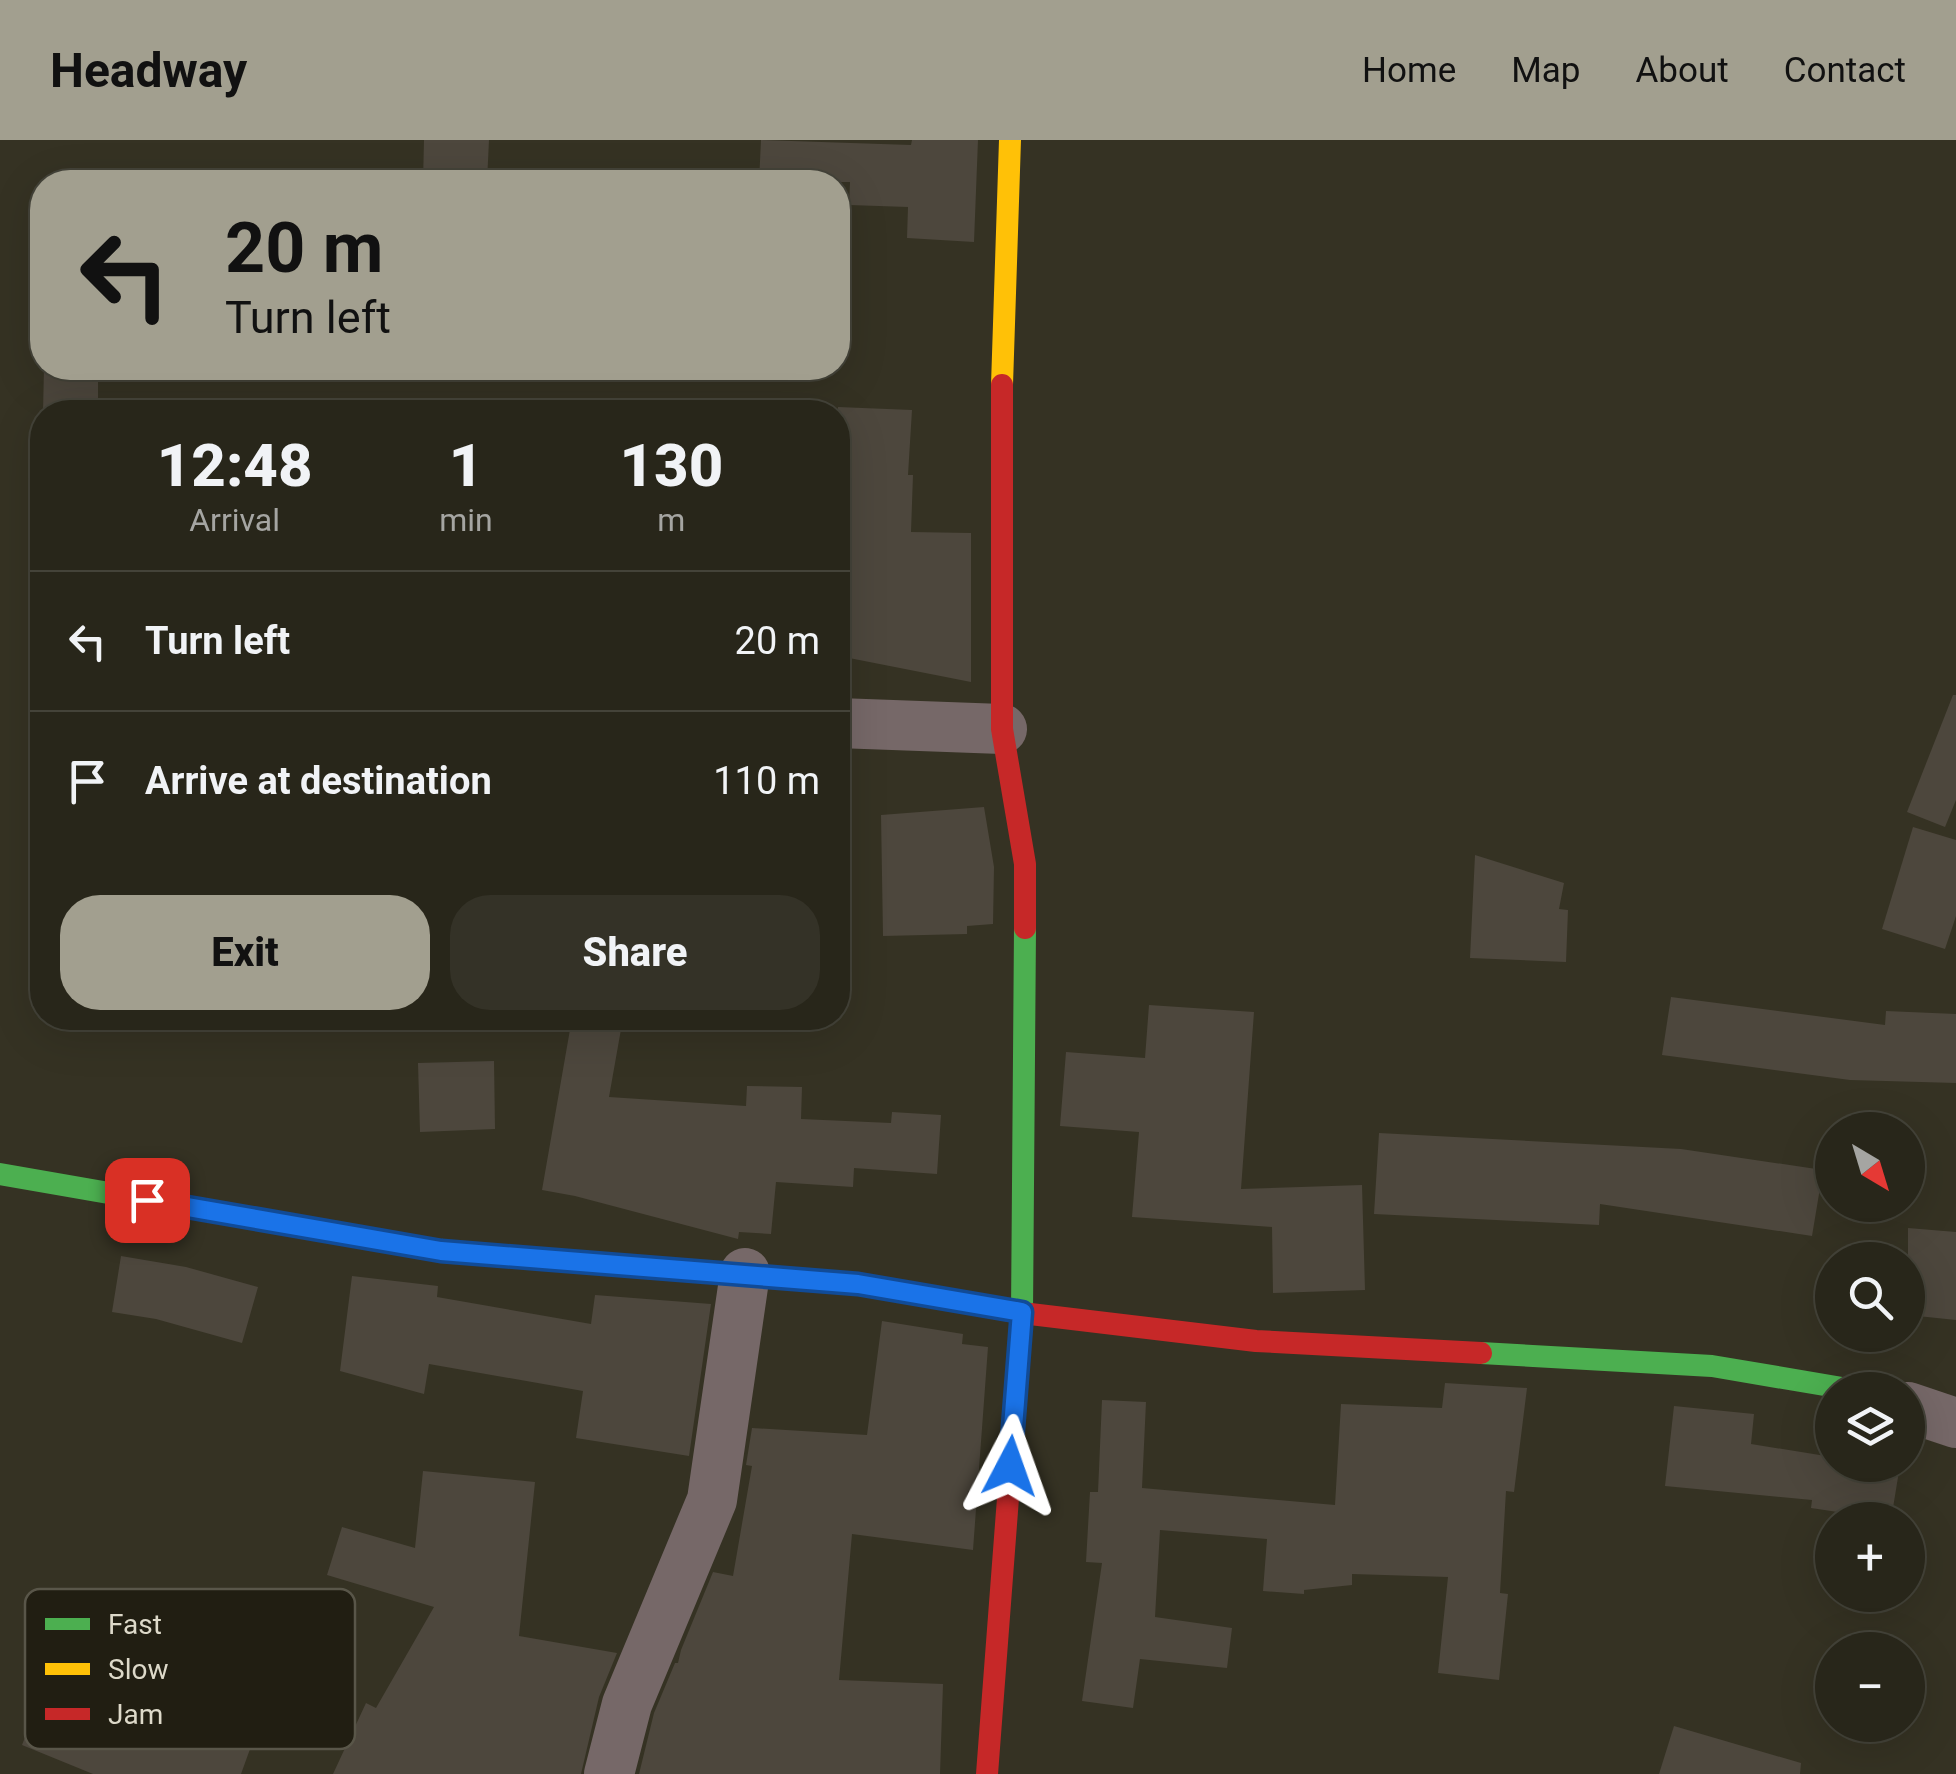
<!DOCTYPE html>
<html lang="en">
<head>
<meta charset="utf-8">
<style>
  :root { --surface:#28261a; --page:#343227; --text:#f1f3f6; --muted:#a5a5a2; --line:#444339; --accent:#a29f8f }
  body { margin:0; font-family:Roboto,sans-serif; background:var(--page); color:var(--text); height:100vh; display:flex; flex-direction:column; font-size:38px; white-space:nowrap }
  * { box-sizing:border-box; margin:0 }
  p { font-size:32px; color:var(--muted) }
  .icon { flex:none; width:55px; height:55px; fill:none; stroke:currentColor; stroke-width:2; stroke-linecap:round; stroke-linejoin:round }
  .map { position:relative; flex:1; overflow:hidden }
  .side { position:absolute; left:30px; top:260px; width:820px; height:630px; display:flex; flex-direction:column; background:var(--surface); border-radius:40px; box-shadow:0 10px 40px #0002,0 0 0 2px var(--line) }
  .side>* { flex:none }
  .guide { position:absolute; left:30px; top:30px; width:820px; height:210px; border-radius:40px; box-shadow:0 10px 40px #0002,0 0 0 2px var(--line); background:#a29f8f; color:#111; overflow:hidden }
  .needle { width:65px; rotate:142deg }
  .fabs { position:absolute; left:1815px; top:972px; display:grid; gap:20px }
  .fabs a { display:grid; place-items:center; width:110px; height:110px; border-radius:50%; background:var(--surface); box-shadow:0 10px 40px #0002,0 0 0 2px var(--line); font-size:50px }
  .pin { position:absolute; display:grid; place-items:center; width:85px; height:85px; color:#fff; margin:-42px; border-radius:20px; box-shadow:0 5px 15px #0006 }
  .me { position:absolute; width:110px; margin:-55px; rotate:4deg; stroke-linejoin:round; filter:drop-shadow(0 0 8px #0008) }
  .turn { display:flex; align-items:center; gap:35px; height:210px; padding:0 30px; font-size:45px }
  .turn .icon { width:130px; height:130px; stroke-width:2.5 }
  .turn b { display:block; font-size:70px; line-height:85px }
  .eta { display:flex; justify-content:space-evenly; align-items:center; height:170px; text-align:center }
  .eta b { font-size:60px; font-weight:800; line-height:70px }
  .action { display:flex; gap:20px; margin-top:auto; padding:20px 30px }
  .action a { flex:1; height:115px; border-radius:40px; background:var(--accent); color:#111; font-size:40px; font-weight:800; line-height:115px; text-align:center }
  .action a+a { background:var(--page); color:var(--text) }
  ul { padding:0; list-style:none }
  li { display:flex; align-items:center; gap:30px; height:140px; padding:0 30px; border-top:2px solid var(--line) }
  li div { flex:1 }
  li b { display:block; font-size:38px }
  li em { font-style:normal }
  header { display:flex; align-items:center; gap:60px; box-sizing:border-box; height:140px; padding:0 50px; background:var(--accent); color:#111 }
  header strong { font-size:48px }
  nav { display:flex; gap:55px; margin-inline-start:auto; font-size:35px }
  .map>svg:first-child { display:block }
  .building { fill:#4d473d }
  .lines { fill:none; stroke-linecap:round; stroke-linejoin:round }
  .street { stroke:#766868; stroke-width:50 }
  .fast { stroke:#4caf50; stroke-width:22 }
  .slow { stroke:#ffc107; stroke-width:22 }
  .jam { stroke:#c62828; stroke-width:22 }
  .route-casing { stroke:#114b97; stroke-width:25 }
  .route { stroke:#1a73e8; stroke-width:18 }
  .key { fill:#211e12; stroke:#595649; stroke-width:2.5 }
  .key-label { font-size:28px; fill:#ddd9c9 }
</style>
</head>
<body>
<header>
<strong>Headway</strong>
<nav><a>Home</a><a>Map</a><a>About</a><a>Contact</a></nav>
</header>
<div class="map">
<svg width="1956" height="1634" viewBox="0 0 1956 1634">
  <rect width="100%" height="100%" fill="#353223"/>
  <g class="building">
    <path d="M424 0H489L487 42H423Z"/>
    <path d="M761 0 911 5 912 0H978L974 102 907 98 908 67 849 65 850 42H759Z"/>
    <path d="M44 228H98V272H43Z"/>
    <path d="M838 267 912 270 908 335H913L911 392 971 393V542L844 517 845 483 838 482Z"/>
    <path d="M1953 555H1956V660L1945 687 1907 672Z"/>
    <path d="M984 667 994 727 993 784 967 786V794L883 796 881 675Z"/>
    <path d="M1913 687 1956 700V776L1945 809 1882 789Z"/>
    <path d="M1475 715 1564 743 1559 769 1568 770 1566 822 1470 818Z"/>
    <path d="M1671 857 1885 885 1886 871 1956 874V943L1850 940 1662 915Z"/>
    <path d="M1149 865 1254 872 1241 1049 1362 1045 1365 1150 1273 1153 1272 1087 1132 1077 1139 992 1060 986 1066 912 1145 918Z"/>
    <path d="M572 878H623L609 957 746 966 747 946 802 947 801 979 891 983 892 972 941 975 937 1034 854 1028 853 1047 776 1042 771 1094 739 1092 738 1099 575 1056 542 1050Z"/>
    <path d="M494 921 495 989 420 992 418 923Z"/>
    <path d="M1379 993 1681 1009 1823 1030 1812 1096 1600 1064 1599 1085 1374 1074Z"/>
    <path d="M1908 1088 1956 1092V1180L1908 1175Z"/>
    <path d="M121 1116 186 1127 258 1147 242 1203 156 1179 112 1172Z"/>
    <path d="M352 1136 438 1146 437 1157 591 1184 595 1155 711 1164 689 1316 576 1298 583 1251 429 1224 424 1254 340 1231Z"/>
    <path d="M882 1181 963 1194 962 1204 988 1207 973 1410 852 1394 839 1540 943 1544 940 1634H639L654 1573 675 1523H678L681 1510 713 1432 733 1436 752 1326 746 1325 752 1288 867 1295Z"/>
    <path d="M1445 1243 1527 1248 1514 1352 1506 1351 1500 1453 1508 1454 1499 1540 1438 1533 1448 1437 1352 1434V1445L1304 1450V1454L1263 1451 1267 1399 1160 1390 1155 1477 1232 1488 1227 1528 1140 1519 1133 1568 1082 1561 1102 1423 1086 1422 1090 1352H1098L1102 1260 1146 1262 1142 1348 1335 1365 1341 1264 1442 1268Z"/>
    <path d="M1674 1266 1754 1274 1751 1304 1832 1317V1325H1900L1891 1380 1811 1368 1812 1360 1665 1346Z"/>
    <path d="M423 1331 535 1342 519 1496 617 1513 599 1557 581 1634H333L366 1563 376 1568 434 1467 327 1435 342 1387 415 1408Z"/>
    <path d="M183 1457 299 1506 276 1557 270 1554 241 1634H93L22 1605 71 1479 126 1498 173 1505Z"/>
    <path d="M1674 1586 1801 1623 1800 1634H1659Z"/>
  </g>
  <g class="lines">
    <g class="street">
      <path d="M838 583 1002 589"/>
      <path d="M1908 1267 1956 1283"/>
      <path d="M609 1634 627 1564 712 1360 745 1133"/>
    </g>
    <g class="fast">
      <path d="M0 1034 441 1111 711 1132"/>
      <path d="M1481 1213 1712 1226 1854 1250"/>
      <path d="M1016 1253 1022 1173 1025 788"/>
    </g>
    <path class="slow" d="M1002 245 1010 0"/>
    <g class="jam">
      <path d="M1002 245V589L1025 724V788"/>
      <path d="M711 1132 858 1144 1022 1173 1256 1201 1481 1213"/>
      <path d="M987 1634 1016 1253"/>
    </g>
  </g>
  <g class="lines">
    <defs>
      <path id="route" d="M147 1060 441 1111 858 1144 1022 1172 1010 1326"/>
    </defs>
    <use href="#route" class="route-casing"/>
    <use href="#route" class="route"/>
  </g>
  <rect x="25" y="1449" width="330" height="160" rx="15" class="key"/>
  <rect x="45" y="1478" width="45" height="12" fill="#4caf50"/>
  <rect x="45" y="1523" width="45" height="12" fill="#ffc107"/>
  <rect x="45" y="1568" width="45" height="12" fill="#c62828"/>
  <g class="key-label">
    <text x="108" y="1494">Fast</text>
    <text x="108" y="1539">Slow</text>
    <text x="108" y="1584">Jam</text>
  </g>
</svg>
<div class="fabs">
<a><svg class="needle" viewBox="-14 -14 28 28"><path d="M0-13l5 13h-10z" fill="#e53935"/><path d="M0 13l5-13h-10z" fill="#a5a5a2"/></svg></a>
<a><svg class="icon" aria-label="search" viewBox="0 0 24 24"><circle cx="10" cy="10" r="6"/><path d="M15 15l6 6"/></svg></a>
<a><svg class="icon" aria-label="layers" viewBox="0 0 24 24"><path d="M12 4l9 5-9 5-9-5zM3 14l9 5 9-5"/></svg></a>
<a>+</a>
<a>−</a>
</div>
<div class="pin" style="left:147px;top:1060px;background:#d93025"><svg class="icon" aria-label="arrive" viewBox="0 0 24 24"><path d="M6 21V4h12l-3 4 3 4H6"/></svg></div>
<svg class="me" style="left:1010px;top:1326px" viewBox="-20 -20 40 40"><path d="M0-17L14 15 0 8-14 15z" fill="#1a73e8" stroke="#fff" stroke-width="4"/></svg>
<div class="guide">
<div class="turn"><svg class="icon" aria-label="left" viewBox="0 0 24 24"><path d="M17 20v-9H6M10 6l-5 5 5 5"/></svg><div><b>20 m</b>Turn left</div></div>
</div>
<section class="side">
<div class="eta">
<div><b>12:48</b><p>Arrival</p></div>
<div><b>1</b><p>min</p></div>
<div><b>130</b><p>m</p></div>
</div>
<ul>
<li><svg class="icon" aria-label="left" viewBox="0 0 24 24"><path d="M17 20v-9H6M10 6l-5 5 5 5"/></svg><div><b>Turn left</b></div><em>20 m</em></li>
<li><svg class="icon" aria-label="arrive" viewBox="0 0 24 24"><path d="M6 21V4h12l-3 4 3 4H6"/></svg><div><b>Arrive at destination</b></div><em>110 m</em></li>
</ul>
<div class="action"><a>Exit</a><a>Share</a></div>
</section>
</div>
</body>
</html>
